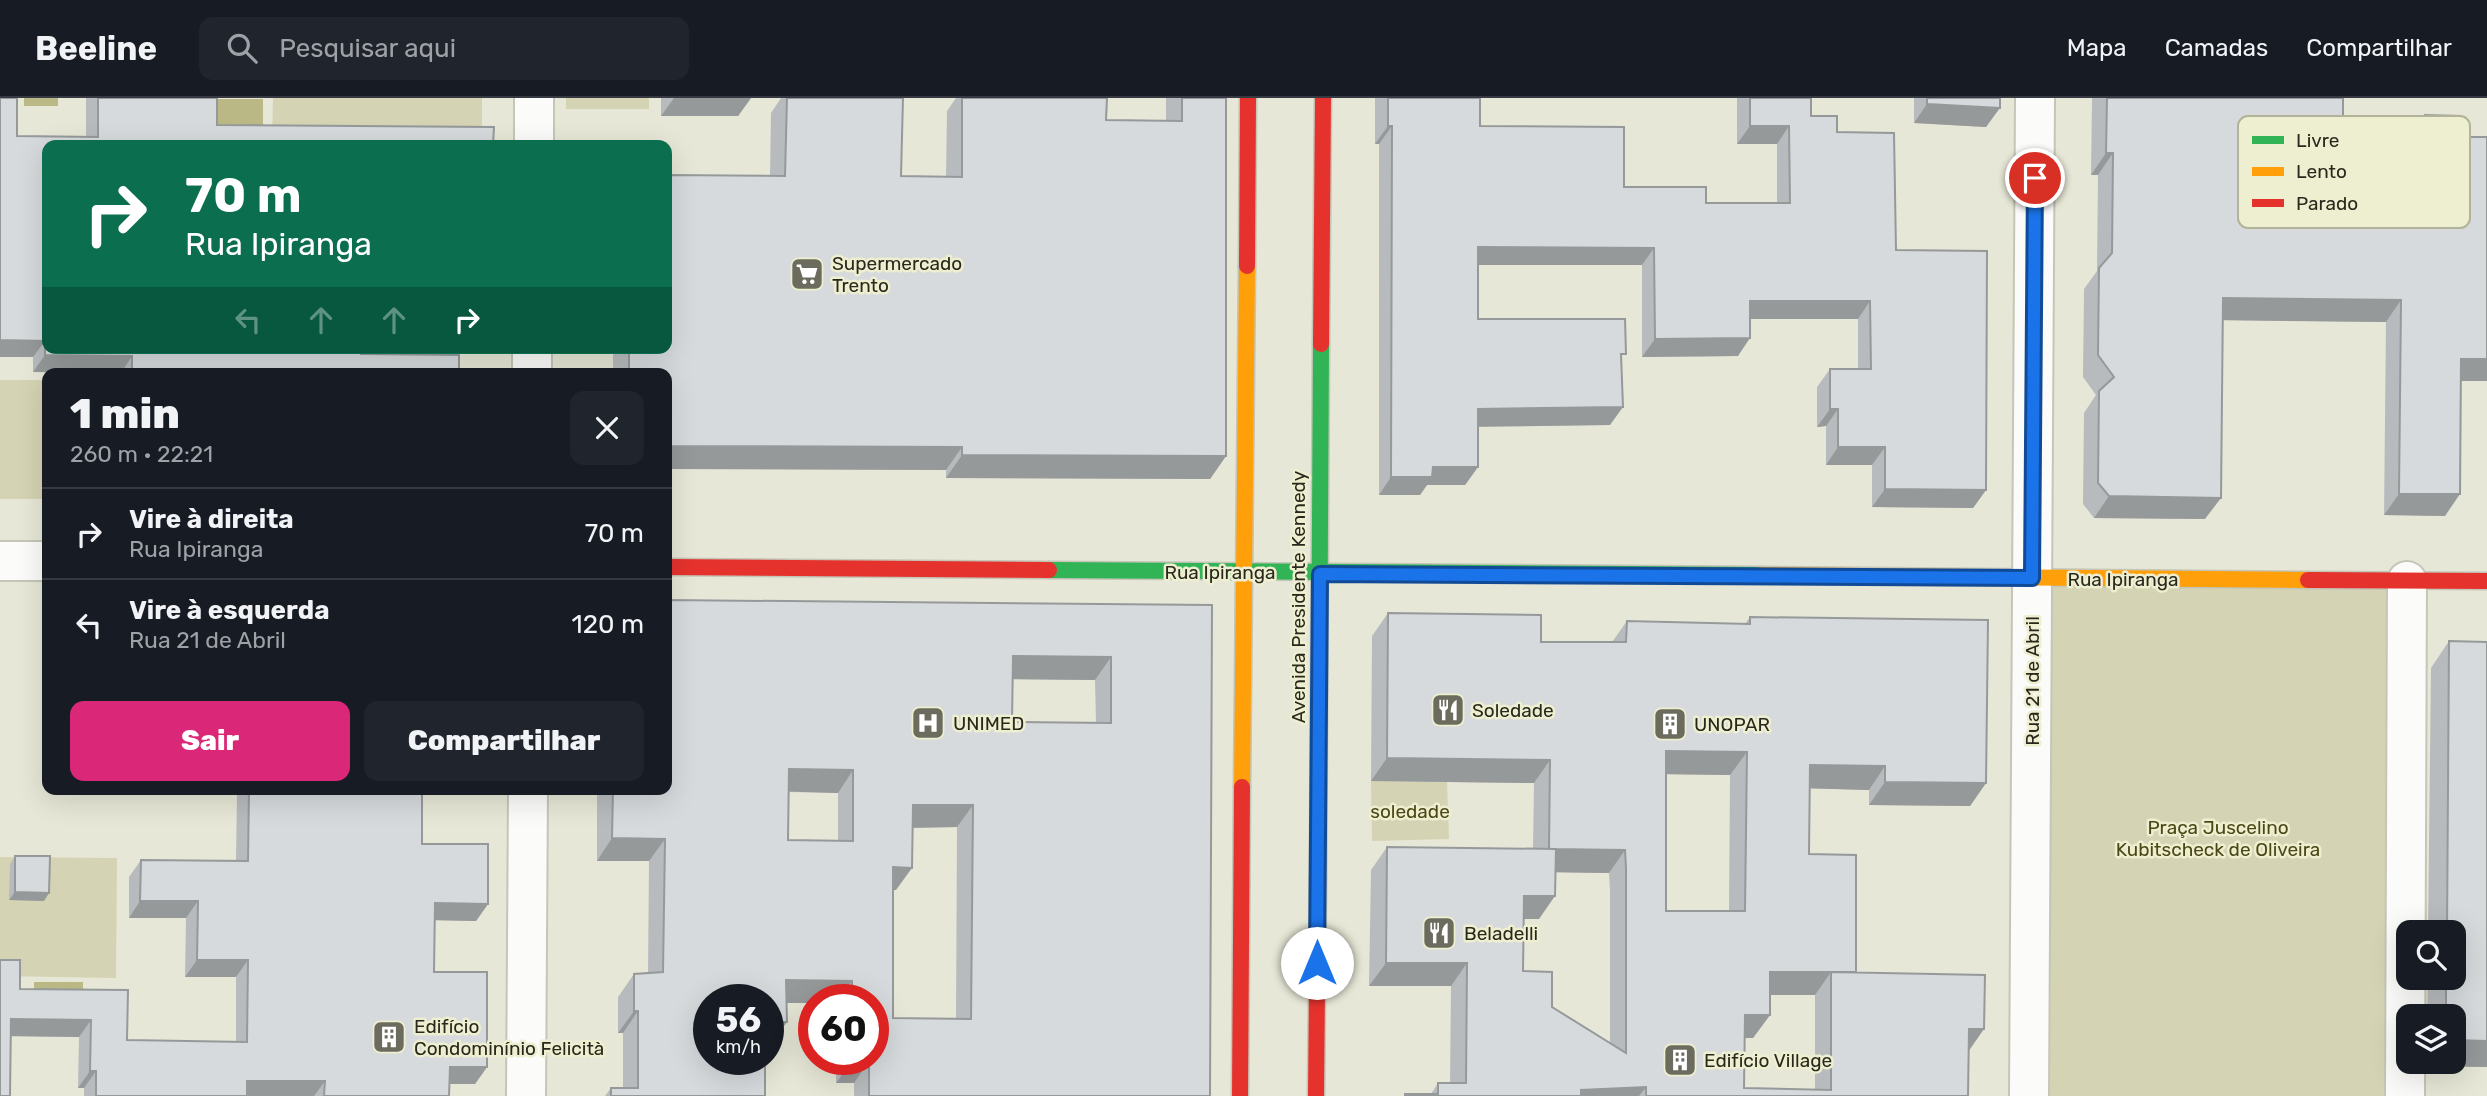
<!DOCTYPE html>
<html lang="pt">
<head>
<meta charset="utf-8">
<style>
  :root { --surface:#171b24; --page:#20242c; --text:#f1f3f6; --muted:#9ea1a6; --line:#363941; --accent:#db2777 }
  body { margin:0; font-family:Rubik,sans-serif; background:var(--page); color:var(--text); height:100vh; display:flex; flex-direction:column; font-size:26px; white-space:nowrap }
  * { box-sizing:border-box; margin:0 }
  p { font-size:23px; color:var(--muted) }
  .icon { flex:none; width:38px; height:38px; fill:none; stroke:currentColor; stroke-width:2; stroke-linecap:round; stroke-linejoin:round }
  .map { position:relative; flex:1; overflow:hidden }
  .drawer { position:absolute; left:42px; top:270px; width:630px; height:427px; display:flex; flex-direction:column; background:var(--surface); border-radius:14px; box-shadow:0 7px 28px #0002 }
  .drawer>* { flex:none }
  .hud { position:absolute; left:42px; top:42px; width:630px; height:214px; border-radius:14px; box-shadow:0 7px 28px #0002; background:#0b6e4f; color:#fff; overflow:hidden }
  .fabs { position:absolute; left:2396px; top:822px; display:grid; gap:14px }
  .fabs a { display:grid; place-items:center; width:70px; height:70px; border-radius:14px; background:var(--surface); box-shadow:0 7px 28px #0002; font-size:35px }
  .speed { position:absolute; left:693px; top:886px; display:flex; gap:14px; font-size:35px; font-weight:700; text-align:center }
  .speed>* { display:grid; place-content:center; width:91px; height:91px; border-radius:50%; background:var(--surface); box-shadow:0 7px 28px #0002; line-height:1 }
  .speed small { font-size:18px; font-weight:400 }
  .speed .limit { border:10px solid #d22; background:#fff; color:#111 }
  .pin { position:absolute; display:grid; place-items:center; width:60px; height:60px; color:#fff; margin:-30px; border:4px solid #fff; border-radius:50%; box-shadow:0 2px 7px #0007 }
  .me { position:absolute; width:77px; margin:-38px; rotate:0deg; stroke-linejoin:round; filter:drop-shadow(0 0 5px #0008) }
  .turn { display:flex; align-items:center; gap:24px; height:147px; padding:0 28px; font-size:32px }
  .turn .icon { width:91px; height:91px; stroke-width:2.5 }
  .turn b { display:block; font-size:49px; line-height:60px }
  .lanes { display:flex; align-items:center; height:66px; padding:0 28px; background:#0003; justify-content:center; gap:35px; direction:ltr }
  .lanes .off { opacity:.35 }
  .round { display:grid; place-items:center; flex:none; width:74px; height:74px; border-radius:14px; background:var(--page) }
  .head { display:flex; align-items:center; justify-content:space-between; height:119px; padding:0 28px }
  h1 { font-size:42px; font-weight:800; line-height:52px }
  .button { display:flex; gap:14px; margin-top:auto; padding:14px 28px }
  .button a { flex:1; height:80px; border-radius:14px; background:var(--accent); color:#fff; font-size:28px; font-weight:800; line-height:80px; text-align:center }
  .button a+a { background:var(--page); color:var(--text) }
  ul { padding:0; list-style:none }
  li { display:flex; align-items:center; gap:21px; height:91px; padding:0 28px; border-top:2px solid var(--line) }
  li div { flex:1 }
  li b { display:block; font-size:26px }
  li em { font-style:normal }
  header { display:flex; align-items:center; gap:42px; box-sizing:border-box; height:98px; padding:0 35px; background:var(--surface); border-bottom:2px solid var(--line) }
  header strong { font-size:33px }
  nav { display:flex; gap:38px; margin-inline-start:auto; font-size:24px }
  .search { width:490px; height:63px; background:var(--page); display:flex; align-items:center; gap:18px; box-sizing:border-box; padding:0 24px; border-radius:14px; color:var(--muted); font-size:26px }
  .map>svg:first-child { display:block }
  .green { fill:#d4d3b3 }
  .water { fill:#bab885 }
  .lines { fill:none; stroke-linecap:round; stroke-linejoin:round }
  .street-casing { stroke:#c5c5b8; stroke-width:42 }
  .fast-casing { stroke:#c5c5b8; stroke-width:19 }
  .slow-casing { stroke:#c5c5b8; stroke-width:19 }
  .jam-casing { stroke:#c5c5b8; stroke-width:19 }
  .street { stroke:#fbfbf9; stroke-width:38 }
  .fast { stroke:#30b455; stroke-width:16 }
  .slow { stroke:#ff9f0a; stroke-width:16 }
  .jam { stroke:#e5322d; stroke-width:16 }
  .wall { fill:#b8bbbd; fill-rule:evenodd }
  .shaded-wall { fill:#96999a }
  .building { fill:#d6dadc; stroke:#96999a; stroke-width:2; fill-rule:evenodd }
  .route-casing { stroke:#114b97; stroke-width:18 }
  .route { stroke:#1a73e8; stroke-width:12 }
  .labels { text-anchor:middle; stroke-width:5; stroke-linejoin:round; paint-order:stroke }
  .poi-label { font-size:19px; fill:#28281d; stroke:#eeeed0; text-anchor:start }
  .street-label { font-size:19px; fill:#28281d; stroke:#eeeed0 }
  .park-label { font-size:19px; fill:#4b4815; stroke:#eeeed0 }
  .key { fill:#eeeed0; stroke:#b3b39a; stroke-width:2 }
  .key-label { font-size:19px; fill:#28281d }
</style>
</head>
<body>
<header>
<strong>Beeline</strong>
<div class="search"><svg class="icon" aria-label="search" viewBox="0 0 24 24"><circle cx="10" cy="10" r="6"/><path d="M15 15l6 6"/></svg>Pesquisar aqui</div>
<nav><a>Mapa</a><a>Camadas</a><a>Compartilhar</a></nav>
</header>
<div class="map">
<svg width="2487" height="998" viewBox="0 0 2487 998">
  <rect width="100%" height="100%" fill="#e7e7d7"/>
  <g class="green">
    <path d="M273 0H482V46L272 44Z"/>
    <rect x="566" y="0" width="83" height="11"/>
    <rect x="0" y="282" width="47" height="119"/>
    <path d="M2032 480 2407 483 2405 998H2029Z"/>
    <path d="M1371 683 1447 684 1449 741 1372 743Z"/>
    <path d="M0 759 117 760 116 880 0 878Z"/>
  </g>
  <g class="water">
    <rect x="24" y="0" width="34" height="8"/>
    <path d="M217 1H263V31L217 27Z"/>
    <path d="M34 884H83V901L34 919Z"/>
  </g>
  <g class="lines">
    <defs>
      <g id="street">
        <path d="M534 47V0"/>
        <path d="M532 275V250"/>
        <path d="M0 463H47"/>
        <path d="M526 998 528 691"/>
        <path d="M2029 998 2035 0"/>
        <path d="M2405 998 2407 483"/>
      </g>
      <g id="fast">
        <path d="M1049 472 1761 477"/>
        <path d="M1318 780 1321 246"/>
      </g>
      <g id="slow">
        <path d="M1761 477 2308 482"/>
        <path d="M1242 689 1247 168"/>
      </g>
      <g id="jam">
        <path d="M1247 168 1248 0"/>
        <path d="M1321 246 1323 0"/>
        <path d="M667 469 1049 472"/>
        <path d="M2308 482 2487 483"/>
        <path d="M1240 998 1242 689"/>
        <path d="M1316 998 1318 780"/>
      </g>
    </defs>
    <use href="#street" class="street-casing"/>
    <use href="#fast" class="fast-casing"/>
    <use href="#slow" class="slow-casing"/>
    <use href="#jam" class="jam-casing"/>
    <use href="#street" class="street"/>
    <use href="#fast" class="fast"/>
    <use href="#slow" class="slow"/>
    <use href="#jam" class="jam"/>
  </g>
  <g class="wall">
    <path d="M86 0H217V27L47 47V250L361 256 459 275 33 274V259L17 38 86 39Z"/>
    <path d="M661 0H751L738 18H661Z"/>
    <path d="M781 0H903L901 78 946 79 947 13 956 0H1107L1106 22H1166V0H1226V358L1210 381 946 380V372L667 371V275H613V250H667L770 78 771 15Z"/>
    <path d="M1375 0H1480V28L1624 89 1706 105H1777V46H1737V0H1811V18L1837 34 1896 152 1986 392 1973 410 1872 409V367H1826V328L1817 329V289L1830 271H1858V221H1750L1738 258 1642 259V167H1478V221L1621 262 1610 327 1478 328V369L1465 387H1427L1420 397H1379V46H1375Z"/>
    <path d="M1914 0H2000L1986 29 1914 25Z"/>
    <path d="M2092 0H2343V35L2411 37 2425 17 2461 283 2445 418 2384 417 2386 224 2223 222 2205 421 2094 420 2083 406 2084 315 2096 297 2083 279 2084 191 2097 173 2098 77H2091Z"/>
    <path d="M1212 507 1210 998H854V985H836V961H873V901H814L786 905 771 946H768V901H709L765 998H605L611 990H623V935H618V899L634 876 648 875 649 763H597V691H667ZM1012 581 1095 582 1096 625 1012 624ZM788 694 838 695V743L788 742ZM957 729 956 921 893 920V792H896L913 730Z"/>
    <path d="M1388 515 1541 544H1612L1627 523 1745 526 1750 519 1986 685 1970 708 1869 707V692L1810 690 1809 756 1856 874 1969 954 1968 998H1404L1405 996H1431L1438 985H1450L1451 888H1369L1371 772 1387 749 1533 751 1534 685 1371 683 1372 538ZM1666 676 1730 677 1729 813H1666ZM1555 774 1609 775 1610 793V945L1552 909 1523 873V821H1539ZM1770 897H1815V992L1744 990 1745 940H1753L1770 917Z"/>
    <path d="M2449 543 2487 544V969L2427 968V964H2454V919H2427L2428 880H2454V835H2428L2431 570Z"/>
    <path d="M238 691H422V746L488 806 476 823 435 822 434 874 487 969 475 986H449V998H84V990H78L79 939 11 938 0 862 20 891 128 892 127 942 236 944V879H185L186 820H129V779L141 762 236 763 237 693Z"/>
    <path d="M15 758 44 803 9 802 10 766Z"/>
  </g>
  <g class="shaded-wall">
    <path d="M674 0H751L738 18H661Z"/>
    <path d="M1927 6 2000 10 1986 29 1914 25Z"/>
    <path d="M1388 28H1392L1379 46H1375Z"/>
    <path d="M1750 28H1789L1777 46H1737Z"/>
    <path d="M2106 55H2113L2098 77H2091Z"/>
    <path d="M1478 149 1654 150 1642 167H1466Z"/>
    <path d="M2223 200 2401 202 2386 224 2208 222Z"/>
    <path d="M1750 203H1870L1858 221H1737Z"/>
    <path d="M1750 240 1738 258 1642 259 1655 241Z"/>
    <path d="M0 242 45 243 33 259H0Z"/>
    <path d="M45 257 132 258 121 275 33 274Z"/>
    <path d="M2461 261H2487V283H2446Z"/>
    <path d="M1623 309 1610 327 1465 329 1478 311Z"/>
    <path d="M1830 311H1838L1826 328 1817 329Z"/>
    <path d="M667 348 962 349 946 372 667 371Z"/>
    <path d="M1838 349H1885L1872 367H1826Z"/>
    <path d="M962 357 1226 358 1210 381 946 380Z"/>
    <path d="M1433 369H1478L1465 387H1427L1420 397H1379L1391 379Z"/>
    <path d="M1885 391 1986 392 1973 410 1872 409Z"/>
    <path d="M2399 396H2460L2445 418 2384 417Z"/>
    <path d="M2109 398 2221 400 2205 421 2094 420Z"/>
    <path d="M1013 558 1111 559 1095 582 997 581Z"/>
    <path d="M1666 653 1747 654 1730 677 1650 676Z"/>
    <path d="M1387 660 1550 662 1534 685 1371 683Z"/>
    <path d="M1810 667 1885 668 1869 692 1794 690Z"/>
    <path d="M789 671 853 672 838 695 773 693Z"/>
    <path d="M1885 684 1986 685 1970 708 1869 707Z"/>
    <path d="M913 707H973L957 729 897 730Z"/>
    <path d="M612 740 665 741 649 763H597Z"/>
    <path d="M1549 751 1625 752 1609 775 1533 774Z"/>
    <path d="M893 769 912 770 896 792H878Z"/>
    <path d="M15 794 49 795 44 803 9 802Z"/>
    <path d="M1524 798H1555L1539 821H1507Z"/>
    <path d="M140 803H198L186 820H129Z"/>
    <path d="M435 805 488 806 476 823 423 822Z"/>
    <path d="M197 862H248L236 879H185Z"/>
    <path d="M1386 865H1467L1451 888H1369Z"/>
    <path d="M1770 874H1856H1831L1815 897H1754Z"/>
    <path d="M786 882 852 883 839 901H814V905H770Z"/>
    <path d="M634 913H638L623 935H618Z"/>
    <path d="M1745 917H1770L1753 940H1729Z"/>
    <path d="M11 921 91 922 79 939 0 938Z"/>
    <path d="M774 924H787L771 946H768V926Z"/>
    <path d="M1969 931H1984L1968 954Z"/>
    <path d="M2454 942 2487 943V969L2427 968 2430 964H2454Z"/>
    <path d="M852 963H869L854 985H836Z"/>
    <path d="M450 969H487L475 986H438Z"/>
    <path d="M90 973H96L84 990H78Z"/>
    <path d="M247 983H325L314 998H237Z"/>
    <path d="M1646 989 1639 998H1577L1581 992Z"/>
  </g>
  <g class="building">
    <path d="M0 0H17V38L98 39V0H217V27L494 29 493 47H47V250H361V256L459 257V275H132V258L45 257V243L0 242Z"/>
    <path d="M787 0H903L901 78 962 79V0H1107L1106 22 1182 23V0H1226V358L962 357V349L667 348V275H629V250H667V77L785 78Z"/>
    <path d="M1388 0H1480V28L1624 29V89H1706V105H1790L1789 28H1750V0H1811V18H1837V34L1894 35 1896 152 1987 153 1986 392 1885 391V349H1838V311H1830V271H1871L1870 203H1750V240L1655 241 1654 150 1478 149V221H1625L1626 256H1621L1623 309 1478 311V369H1433L1432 379H1391L1392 28H1388Z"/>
    <path d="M1927 0H2000V10L1927 6Z"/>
    <path d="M2107 0H2343V35L2425 37V17L2461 18V39H2487V261H2461L2460 396H2399L2401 202 2223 200 2221 400 2109 398 2098 385 2099 293 2114 279 2098 257 2099 170 2112 155 2113 55H2106Z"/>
    <path d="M667 502 1212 507 1210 998H869V963H852V961H873V901H852V883L786 882 787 924H774L775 926H768V901H709V961H765V998H611V990H638V913H634V876L663 874 665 741 612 740 613 691H667ZM1013 558 1111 559V625L1012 624ZM789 671 853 672V743L788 742ZM913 707H973L971 921 893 920V769L912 770Z"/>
    <path d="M1388 515 1541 517V544H1626L1627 523 1750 526V519L1988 522 1986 685 1885 684V668L1810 667 1809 756 1856 757V874H1770V917H1745L1744 990 1831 992V874L1985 877 1984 931H1969L1968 998H1646V989L1581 992V998H1405V996H1438V985H1466L1467 865H1386L1387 749 1556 751 1555 798H1524L1523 873 1552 874V909L1626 955V770L1625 752 1549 751 1550 662 1387 660ZM1666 653 1747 654 1745 813H1666Z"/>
    <path d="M2449 543 2487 544V943L2454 942V919H2446V880H2454V835H2447Z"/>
    <path d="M249 691H422V746H488V806L435 805 434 874H487V969H450L449 998H324L325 983H247V998H96V973H90L91 922 11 921 10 998H0V862H20V891L128 892 127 942 247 944 248 862H197L198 803H140L141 762 248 763Z"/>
    <path d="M15 758H50L49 795 15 794Z"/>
  </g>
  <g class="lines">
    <defs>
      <path id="route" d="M1317 865 1320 476 2032 480 2035 80"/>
    </defs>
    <use href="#route" class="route-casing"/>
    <use href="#route" class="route"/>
  </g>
  <defs>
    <symbol id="supermarket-square" viewBox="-11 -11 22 22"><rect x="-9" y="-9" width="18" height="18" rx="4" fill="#6b6b5e" stroke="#eeeed0"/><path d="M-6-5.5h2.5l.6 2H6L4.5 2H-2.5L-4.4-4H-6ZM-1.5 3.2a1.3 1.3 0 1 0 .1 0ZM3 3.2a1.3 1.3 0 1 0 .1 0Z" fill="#fff"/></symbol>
    <symbol id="restaurant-square" viewBox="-11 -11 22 22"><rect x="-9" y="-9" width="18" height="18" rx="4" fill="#6b6b5e" stroke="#eeeed0"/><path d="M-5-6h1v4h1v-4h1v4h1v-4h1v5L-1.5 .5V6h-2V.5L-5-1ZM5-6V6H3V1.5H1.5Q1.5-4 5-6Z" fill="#fff"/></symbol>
    <symbol id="hospital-square" viewBox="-11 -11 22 22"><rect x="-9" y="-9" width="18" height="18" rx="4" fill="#6b6b5e" stroke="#eeeed0"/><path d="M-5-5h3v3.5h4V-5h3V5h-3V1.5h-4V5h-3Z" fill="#fff"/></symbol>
    <symbol id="building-square" viewBox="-11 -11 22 22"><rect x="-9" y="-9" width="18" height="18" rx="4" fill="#6b6b5e" stroke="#eeeed0"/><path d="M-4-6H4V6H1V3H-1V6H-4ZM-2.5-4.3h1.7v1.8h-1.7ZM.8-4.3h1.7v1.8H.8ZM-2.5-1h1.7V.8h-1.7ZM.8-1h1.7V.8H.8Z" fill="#fff"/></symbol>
  </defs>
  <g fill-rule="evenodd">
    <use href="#supermarket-square" x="788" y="157" width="38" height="38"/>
    <use href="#restaurant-square" x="1429" y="593" width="38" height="38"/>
    <use href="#hospital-square" x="909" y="606" width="38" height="38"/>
    <use href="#building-square" x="1651" y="607" width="38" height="38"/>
    <use href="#restaurant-square" x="1420" y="816" width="38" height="38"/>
    <use href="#building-square" x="370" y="920" width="38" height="38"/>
    <use href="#building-square" x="1661" y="943" width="38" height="38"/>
  </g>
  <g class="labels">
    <g class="poi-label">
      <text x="832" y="172">Supermercado<tspan x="832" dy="22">Trento</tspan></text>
      <text x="1472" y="619">Soledade</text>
      <text x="953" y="632">UNIMED</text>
      <text x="1694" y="633">UNOPAR</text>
      <text x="1464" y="842">Beladelli</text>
      <text x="414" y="935">Edifício<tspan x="414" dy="22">Condominínio Felicità</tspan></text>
      <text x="1704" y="969">Edifício Village</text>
    </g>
    <g class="street-label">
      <text x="1220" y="481">Rua Ipiranga</text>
      <text x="2123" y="488">Rua Ipiranga</text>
      <text transform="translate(1298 499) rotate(-90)" y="7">Avenida Presidente Kennedy</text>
      <text transform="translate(2032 583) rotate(-90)" y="7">Rua 21 de Abril</text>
    </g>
    <g class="park-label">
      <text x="1410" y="720">soledade</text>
      <text x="2218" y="736">Praça Juscelino<tspan x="2218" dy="22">Kubitscheck de Oliveira</tspan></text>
    </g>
  </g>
  <rect x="2238" y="18" width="232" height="112" rx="10" class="key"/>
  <rect x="2252" y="38" width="32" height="8" fill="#30b455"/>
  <rect x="2252" y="69" width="32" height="9" fill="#ff9f0a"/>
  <rect x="2252" y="101" width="32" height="8" fill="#e5322d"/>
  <g class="key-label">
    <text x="2296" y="49">Livre</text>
    <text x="2296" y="80">Lento</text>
    <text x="2296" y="112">Parado</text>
  </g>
</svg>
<div class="fabs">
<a><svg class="icon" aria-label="search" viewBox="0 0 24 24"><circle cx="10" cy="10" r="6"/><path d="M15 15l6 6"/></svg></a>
<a><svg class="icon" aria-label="layers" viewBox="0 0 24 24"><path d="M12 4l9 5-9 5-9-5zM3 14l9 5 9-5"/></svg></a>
</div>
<div class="speed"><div>56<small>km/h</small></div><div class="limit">60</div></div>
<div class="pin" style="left:2035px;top:80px;background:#d93025"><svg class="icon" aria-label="arrive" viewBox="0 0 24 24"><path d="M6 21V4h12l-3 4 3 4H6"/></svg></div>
<svg class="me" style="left:1317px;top:865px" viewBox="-20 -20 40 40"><circle r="19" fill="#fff"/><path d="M0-13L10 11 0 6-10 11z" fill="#1a73e8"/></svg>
<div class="hud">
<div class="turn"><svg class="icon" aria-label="right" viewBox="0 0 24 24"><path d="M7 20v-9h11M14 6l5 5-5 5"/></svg><div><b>70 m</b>Rua Ipiranga</div></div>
<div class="lanes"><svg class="icon off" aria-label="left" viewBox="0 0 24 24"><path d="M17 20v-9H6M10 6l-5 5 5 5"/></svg><svg class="icon off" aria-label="ahead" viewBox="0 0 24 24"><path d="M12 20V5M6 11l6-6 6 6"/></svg><svg class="icon off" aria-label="ahead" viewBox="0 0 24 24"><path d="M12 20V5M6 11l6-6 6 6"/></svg><svg class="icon" aria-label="right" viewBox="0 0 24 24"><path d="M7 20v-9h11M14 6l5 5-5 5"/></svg></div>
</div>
<section class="drawer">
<div class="head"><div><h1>1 min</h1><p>260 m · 22:21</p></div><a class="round"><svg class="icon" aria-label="close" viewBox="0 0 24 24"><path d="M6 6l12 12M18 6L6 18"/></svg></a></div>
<ul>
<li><svg class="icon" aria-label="right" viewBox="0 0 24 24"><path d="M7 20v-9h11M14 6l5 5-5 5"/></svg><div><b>Vire à direita</b><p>Rua Ipiranga</p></div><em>70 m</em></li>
<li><svg class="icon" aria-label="left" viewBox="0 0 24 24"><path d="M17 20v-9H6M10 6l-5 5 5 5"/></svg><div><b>Vire à esquerda</b><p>Rua 21 de Abril</p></div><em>120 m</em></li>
</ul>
<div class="button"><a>Sair</a><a>Compartilhar</a></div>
</section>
</div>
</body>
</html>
